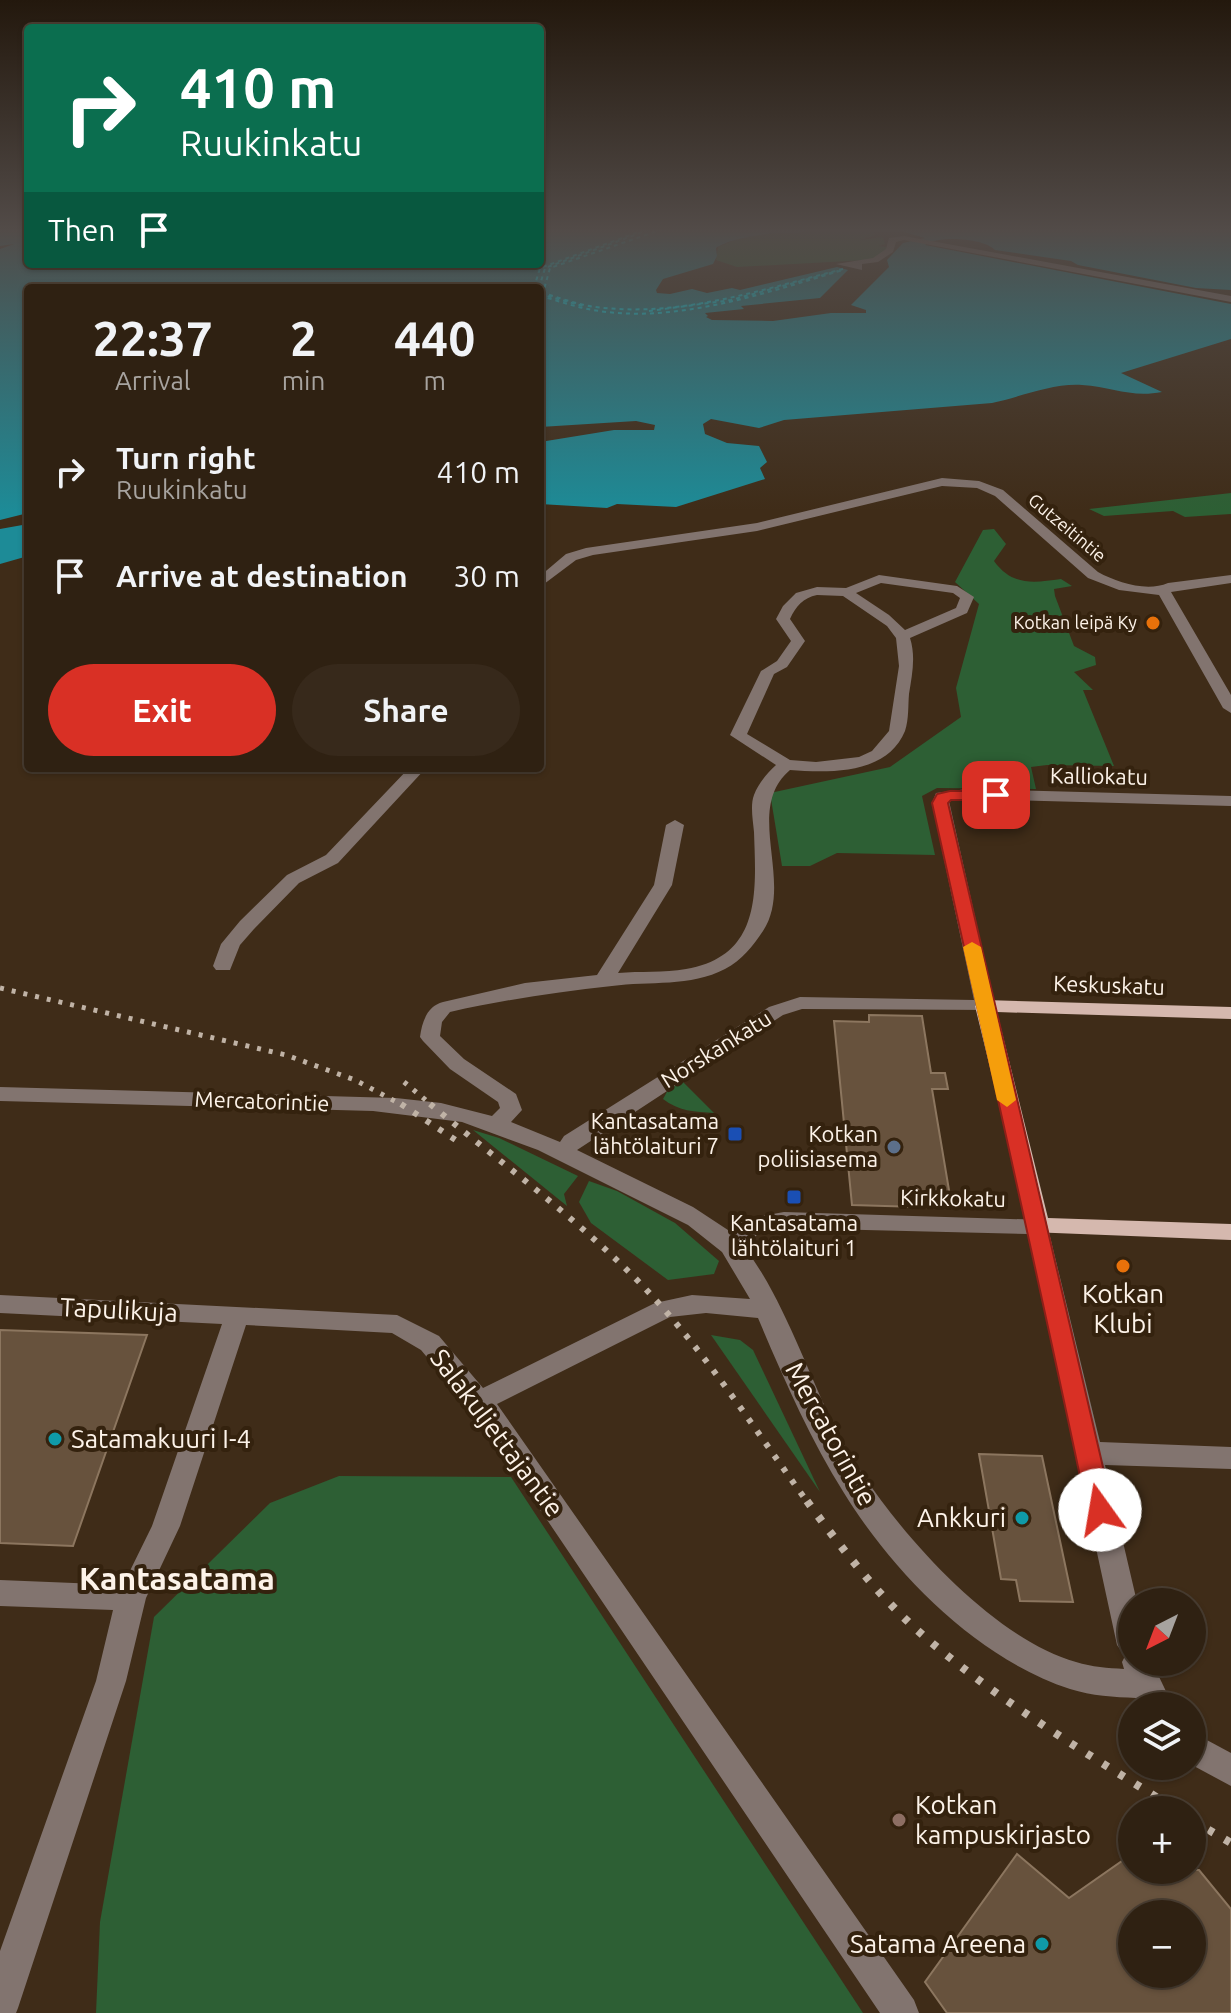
<!DOCTYPE html>
<html lang="en">
<head>
<meta charset="utf-8">
<style>
  :root { --surface:#2f2112; --page:#37291b; --text:#f1f3f6; --muted:#a7a39f; --line:#4a3e32; --accent:#d93025 }
  body { margin:0; font-family:Ubuntu,sans-serif; background:var(--page); color:var(--text); height:100vh; display:flex; flex-direction:column; font-size:30px; white-space:nowrap }
  * { box-sizing:border-box; margin:0 }
  p { font-size:26px; color:var(--muted) }
  .icon { flex:none; width:44px; height:44px; fill:none; stroke:currentColor; stroke-width:2; stroke-linecap:round; stroke-linejoin:round }
  .map { position:relative; flex:1; overflow:hidden }
  .sheet { position:absolute; left:24px; top:284px; width:520px; height:488px; display:flex; flex-direction:column; background:var(--surface); border-radius:8px; box-shadow:0 2px 6px #0004,0 0 0 2px var(--line) }
  .sheet>* { flex:none }
  .guide { position:absolute; left:24px; top:24px; width:520px; height:244px; border-radius:8px; box-shadow:0 2px 6px #0004,0 0 0 2px var(--line); background:#0b6e4f; color:#fff; overflow:hidden }
  .needle { width:52px; rotate:222deg }
  .controls { position:absolute; left:1118px; top:1588px; display:grid; gap:16px }
  .controls a { display:grid; place-items:center; width:88px; height:88px; border-radius:50%; background:var(--surface); box-shadow:0 2px 6px #0004,0 0 0 2px var(--line); font-size:40px }
  .pin { position:absolute; display:grid; place-items:center; width:68px; height:68px; color:#fff; margin:-34px; border-radius:16px; box-shadow:0 4px 12px #0006 }
  .me { position:absolute; width:88px; margin:-44px; rotate:347deg; stroke-linejoin:round; filter:drop-shadow(0 0 6px #0008) }
  .turn { display:flex; align-items:center; gap:28px; height:168px; padding:0 24px; font-size:36px }
  .turn .icon { width:104px; height:104px; stroke-width:2.5 }
  .turn b { display:block; font-size:56px; line-height:68px }
  .then { display:flex; align-items:center; height:76px; padding:0 24px; background:#0003; gap:16px; font-size:30px }
  .eta { display:flex; justify-content:space-evenly; align-items:center; height:136px; text-align:center }
  .eta b { font-size:48px; font-weight:700; line-height:56px }
  .cta { display:flex; gap:16px; margin-top:auto; padding:16px 24px }
  .cta a { flex:1; height:92px; border-radius:48px; background:var(--accent); color:#fff; font-size:32px; font-weight:700; line-height:92px; text-align:center }
  .cta a+a { background:var(--page); color:var(--text) }
  ul { padding:0; list-style:none }
  li { display:flex; align-items:center; gap:24px; height:104px; padding:0 24px }
  li div { flex:1 }
  li b { display:block; font-size:30px }
  li em { font-style:normal }
  .map>svg:first-child { display:block }
  .green { fill:#2d5f34 }
  .water { fill:#1d8b97 }
  .lines { fill:none; stroke-linecap:round; stroke-linejoin:round }
  .ferry { stroke:#00e9ff; stroke-width:2; stroke-dasharray:4 4; stroke-linecap:butt }
  .building { fill:#67523d; stroke:#8c765f; stroke-width:2; fill-rule:evenodd }
  .minor { fill:#82746f; fill-rule:evenodd }
  .major { fill:#d5b8ae; fill-rule:evenodd }
  .rail-far2 { stroke:#c0b3a6; stroke-width:5; stroke-dasharray:4 8; stroke-linecap:butt }
  .rail-far1 { stroke:#c0b3a6; stroke-width:6; stroke-dasharray:5 10; stroke-linecap:butt }
  .rail { stroke:#c0b3a6; stroke-width:8; stroke-dasharray:6 13; stroke-linecap:butt }
  .route { fill:#d93025; stroke:#8d1f18; stroke-width:2 }
  .slow { fill:#f59e0b }
  .food-dot { fill:#e8710a; stroke:#34220e; stroke-width:3 }
  .transit-dot { fill:#1a4fb4; stroke:#34220e; stroke-width:3 }
  .service-dot { fill:#5c6f8a; stroke:#34220e; stroke-width:3 }
  .culture-dot { fill:#0f9aa8; stroke:#34220e; stroke-width:3 }
  .education-dot { fill:#8d6e63; stroke:#34220e; stroke-width:3 }
  .labels { text-anchor:middle; stroke-width:8; stroke-linejoin:round; paint-order:stroke }
  .far-street-label { font-size:18px; fill:#fdf3e9; stroke:#34220e }
  .far-poi-label { font-size:18px; fill:#fdf3e9; stroke:#34220e; text-anchor:end }
  .street-label { font-size:22px; fill:#fdf3e9; stroke:#34220e }
  .poi-label { font-size:22px; fill:#fdf3e9; stroke:#34220e; text-anchor:end }
  .near-poi-label { font-size:26px; fill:#fdf3e9; stroke:#34220e; text-anchor:start }
  .near-street-label { font-size:26px; fill:#fdf3e9; stroke:#34220e }
  .near-quarter-label { font-size:32px; font-weight:bold; fill:#fdf3e9; stroke:#34220e }
</style>
</head>
<body>
<div class="map">
<svg width="1231" height="2013" viewBox="0 0 1231 2013">
  <rect width="100%" height="100%" fill="#3f2c18"/>
  <g class="green">
    <path d="M812 229H869L876 235 860 240 883 237 885 244 879 246 886 247 887 250 876 258 867 260 737 267 716 260 718 247C734 239 757 234 774 233 787 232 800 235 812 229Z"/>
    <path d="M1231 493V514L1185 517 1173 511 1104 516 1089 509Z"/>
    <path d="M994 529 1006 544 994 561C1012 586 1033 583 1061 579L1072 586 1054 589 1055 596 1074 646 1095 657 1096 665 1074 672 1093 690H1083L1114 766 1047 765 1031 767 1036 789 937 788 922 796 935 855 837 853 810 866H782L770 793 890 767 961 717 956 688 979 604 955 582 983 530Z"/>
    <path d="M682 1081 714 1113C695 1112 678 1111 663 1099L668 1090Z"/>
    <path d="M473 1130 499 1138 578 1176 564 1194 567 1206Z"/>
    <path d="M589 1181 617 1191 675 1223 719 1261 714 1274 668 1280 591 1223 579 1202Z"/>
    <path d="M711 1335 740 1340 753 1350 820 1492Z"/>
    <path d="M339 1476 511 1477 863 2013H96L100 1922 154 1617 270 1503Z"/>
  </g>
  <g class="water">
    <path d="M0 229H28V239L25 241 28 242V264H540V229H809C800 235 789 232 778 233 762 234 728 239 716 248L717 256 713 264 663 279 656 290 657 293 670 294 692 289 707 293 732 288 740 290 837 267 848 270 820 298 741 306 744 309 705 313 708 316 706 317 712 320 773 321 831 313H866V310L851 305 889 267 887 260 903 243 925 238 894 229H1231V290L1196 288 1078 265 1071 261 995 250C984 238 938 235 925 245L1231 304V339L1121 373 1162 392C1131 398 1113 387 1082 385 1052 383 1021 397 992 403L784 420 759 428 711 419 703 424 705 434 727 443 759 446 767 462 760 468 765 479 676 507 617 504 607 508 540 504V442L614 430H654L655 425 636 421 540 427V288H28V513L0 520V249L14 244 0 246Z"/>
    <path d="M28 524V556L0 564V529Z"/>
  </g>
  <g class="lines">
    <g class="ferry">
      <path d="M663 229 550 268 543 293C560 298 579 305 596 307 679 318 764 289 843 269"/>
      <path d="M534 288 540 268 647 229"/>
      <path d="M539 288 545 268 651 229"/>
      <path d="M540 294 583 306"/>
      <path d="M540 296C556 300 572 306 588 309 671 326 765 293 843 270"/>
      <path d="M649 311 731 300 838 271"/>
    </g>
  </g>
  <g class="building">
    <path d="M869 1015 922 1016 931 1073H945L948 1089H932L952 1208 852 1205 834 1021 869 1022Z"/>
    <path d="M0 1330 147 1335 73 1546 0 1543Z"/>
    <path d="M979 1454 1042 1456 1073 1602 1020 1601 1016 1580 1001 1579Z"/>
    <path d="M1017 1854 1069 1898 1132 1854V1870H1199L1231 1909V2013H947L925 1982ZM1132 1914H1192V1974H1132Z"/>
  </g>
  <g class="lines">
    <g class="minor">
      <path d="M904 236 1231 296V302L904 240 896 242 893 252 878 262 862 264V270L836 264 873 258 886 249 889 238Z"/>
      <path d="M942 478 979 481 1003 490 1098 572C1118 583 1147 592 1168 583L1231 575V583L1171 592 1231 695V713L1223 708 1159 595 1119 590 1088 578 995 496 977 488 942 486 757 531 593 555 576 560 540 587V576L566 554 586 548 757 523Z"/>
      <path d="M879 575 957 586 974 597 967 613 910 638C916 657 912 675 909 694 908 705 909 719 905 731 887 775 829 773 790 770 743 810 795 882 763 931 753 946 742 960 725 969 691 987 649 981 612 986 556 992 504 1000 450 1012L442 1022 440 1036 464 1059 516 1094 522 1110 511 1122 560 1142 564 1136 769 1007 800 997 974 1000 932 803 936 793 967 789 1231 796V806L967 799 949 801 995 1006 992 1010 802 1009 783 1015 577 1150 693 1207 731 1232 745 1219 784 1212 1046 1220 1100 1442 1231 1447V1469L1105 1465 1137 1602H1132V1662H1152L1173 1706H1141L1136 1698C1114 1697 1092 1696 1070 1689 978 1659 894 1574 844 1493 810 1439 783 1377 758 1318L706 1313 670 1317 497 1404 914 2000 919 2013H880L481 1422 421 1350 392 1333 246 1325 180 1526 146 1598 126 1681 18 2008 16 2013H0V1951L96 1681 113 1610 0 1606V1580L123 1585 152 1526 222 1324 0 1313V1295L397 1315 439 1336 483 1388 655 1303 692 1295 750 1299 722 1252 688 1225 538 1150 462 1122 373 1111 0 1101V1087L396 1098 441 1103 492 1116 500 1108 498 1102 450 1069 423 1041 420 1037C422 1022 427 1006 443 1002L525 983 597 975 654 885 666 825 675 820 684 825 672 885 618 973C640 971 664 973 686 969 762 956 756 891 754 832 753 821 750 805 754 795 758 784 767 773 776 765L730 735 761 671 777 661 791 641 776 619 783 606 796 593 817 587 846 588ZM881 583 953 593 960 598 956 608 905 630 889 615 856 593ZM817 595 843 596 887 626 896 638 899 666 889 731 872 751 859 757 816 762 790 760 747 734 774 674 787 667 805 641 790 619C796 606 803 598 817 595ZM784 1228 1028 1234 1117 1645 1125 1656 1122 1662 1124 1669C1108 1668 1092 1667 1076 1662 984 1636 876 1509 834 1426 807 1371 781 1294 744 1247L760 1232Z"/>
      <path d="M409 768H426L338 863 299 883 254 929 240 945 230 970H216L213 966 221 944 240 921 287 875 326 855Z"/>
      <path d="M1192 1732 1231 1753V1786L1192 1765Z"/>
    </g>
    <path class="major" d="M985 1000 1231 1007V1019L997 1012 1048 1218 1231 1224V1240L1030 1232 975 1006Z"/>
    <g class="rail-far2">
      <path d="M0 988 286 1055 355 1080 404 1106"/>
      <path d="M404 1082 433 1106"/>
    </g>
    <g class="rail-far1">
      <path d="M401 1104 457 1141"/>
      <path d="M430 1104C500 1162 574 1216 638 1281 703 1348 753 1427 808 1503"/>
    </g>
    <g class="rail">
      <path d="M807 1501C840 1546 875 1592 917 1630 996 1700 1088 1754 1177 1810"/>
      <path d="M1192 1820 1231 1843"/>
    </g>
  </g>
  <linearGradient id="sky" x2="0" y2="1"><stop stop-color="#23180d"/><stop offset="0.45" stop-color="#524b48"/><stop offset="1" stop-color="#524b48" stop-opacity="0"/></linearGradient>
  <rect width="1231" height="511" fill="url(#sky)"/>
  <path class="route" d="M950 791H996L1004 795 996 800H951L948 803C1002 1039 1060 1274 1113 1510L1109 1518 1100 1521 1091 1518 1087 1510C1038 1274 984 1039 932 803L937 794Z"/>
  <path class="slow" d="M972 942 981 947 1016 1100 1007 1107 997 1100 963 947Z"/>
  <g class="food-dot">
    <circle cx="1153" cy="623" r="8"/>
    <circle cx="1123" cy="1266" r="8"/>
  </g>
  <g class="transit-dot">
    <rect x="727" y="1126" width="16" height="16" rx="4"/>
    <rect x="786" y="1189" width="16" height="16" rx="4"/>
  </g>
  <circle class="service-dot" cx="894" cy="1147" r="8"/>
  <g class="culture-dot">
    <circle cx="55" cy="1439" r="8"/>
    <circle cx="1022" cy="1518" r="8"/>
    <circle cx="1042" cy="1944" r="8"/>
  </g>
  <circle class="education-dot" cx="899" cy="1820" r="8"/>
  <g class="labels">
    <g class="far-street-label">
      <text transform="translate(1067 528) rotate(40)" y="6">Gutzeitintie</text>
    </g>
    <g class="far-poi-label">
      <text x="1137" y="629">Kotkan leipä Ky</text>
    </g>
    <g class="street-label">
      <text transform="translate(1099 776) rotate(1)" y="8">Kalliokatu</text>
      <text transform="translate(1109 985) rotate(2)" y="8">Keskuskatu</text>
      <text transform="translate(716 1049) rotate(-32)" y="8">Norskankatu</text>
      <text transform="translate(262 1101) rotate(2)" y="8">Mercatorintie</text>
      <text transform="translate(953 1198) rotate(1)" y="8">Kirkkokatu</text>
    </g>
    <g class="poi-label">
      <text x="719" y="1129">Kantasatama<tspan x="719" dy="25">lähtölaituri 7</tspan></text>
      <text x="878" y="1142">Kotkan<tspan x="878" dy="25">poliisiasema</tspan></text>
      <text x="794" y="1231" text-anchor="middle">Kantasatama<tspan x="794" dy="25">lähtölaituri 1</tspan></text>
    </g>
    <g class="near-poi-label">
      <text x="1123" y="1303" text-anchor="middle">Kotkan<tspan x="1123" dy="30">Klubi</tspan></text>
      <text x="71" y="1448">Satamakuuri I-4</text>
      <text x="1006" y="1527" text-anchor="end">Ankkuri</text>
      <text x="915" y="1814">Kotkan<tspan x="915" dy="30">kampuskirjasto</tspan></text>
      <text x="1026" y="1953" text-anchor="end">Satama Areena</text>
    </g>
    <g class="near-street-label">
      <text transform="translate(119 1310) rotate(3)" y="9">Tapulikuja</text>
      <text transform="translate(497 1433) rotate(53)" y="9">Salakuljettajantie</text>
      <text transform="translate(831 1434) rotate(61)" y="9">Mercatorintie</text>
    </g>
    <g class="near-quarter-label">
      <text x="177" y="1590">Kantasatama</text>
    </g>
  </g>
</svg>
<div class="controls">
<a><svg class="needle" viewBox="-14 -14 28 28"><path d="M0-13l5 13h-10z" fill="#e53935"/><path d="M0 13l5-13h-10z" fill="#a7a39f"/></svg></a>
<a><svg class="icon" aria-label="layers" viewBox="0 0 24 24"><path d="M12 4l9 5-9 5-9-5zM3 14l9 5 9-5"/></svg></a>
<a>+</a>
<a>−</a>
</div>
<div class="pin" style="left:996px;top:795px;background:#d93025"><svg class="icon" aria-label="arrive" viewBox="0 0 24 24"><path d="M6 21V4h12l-3 4 3 4H6"/></svg></div>
<svg class="me" style="left:1100px;top:1510px" viewBox="-20 -20 40 40"><circle r="19" fill="#fff"/><path d="M0-13L10 11 0 6-10 11z" fill="#d93025"/></svg>
<div class="guide">
<div class="turn"><svg class="icon" aria-label="right" viewBox="0 0 24 24"><path d="M7 20v-9h11M14 6l5 5-5 5"/></svg><div><b>410 m</b>Ruukinkatu</div></div>
<div class="then">Then<svg class="icon" aria-label="arrive" viewBox="0 0 24 24"><path d="M6 21V4h12l-3 4 3 4H6"/></svg></div>
</div>
<section class="sheet">
<div class="eta">
<div><b>22:37</b><p>Arrival</p></div>
<div><b>2</b><p>min</p></div>
<div><b>440</b><p>m</p></div>
</div>
<ul>
<li><svg class="icon" aria-label="right" viewBox="0 0 24 24"><path d="M7 20v-9h11M14 6l5 5-5 5"/></svg><div><b>Turn right</b><p>Ruukinkatu</p></div><em>410 m</em></li>
<li><svg class="icon" aria-label="arrive" viewBox="0 0 24 24"><path d="M6 21V4h12l-3 4 3 4H6"/></svg><div><b>Arrive at destination</b></div><em>30 m</em></li>
</ul>
<div class="cta"><a>Exit</a><a>Share</a></div>
</section>
</div>
</body>
</html>
